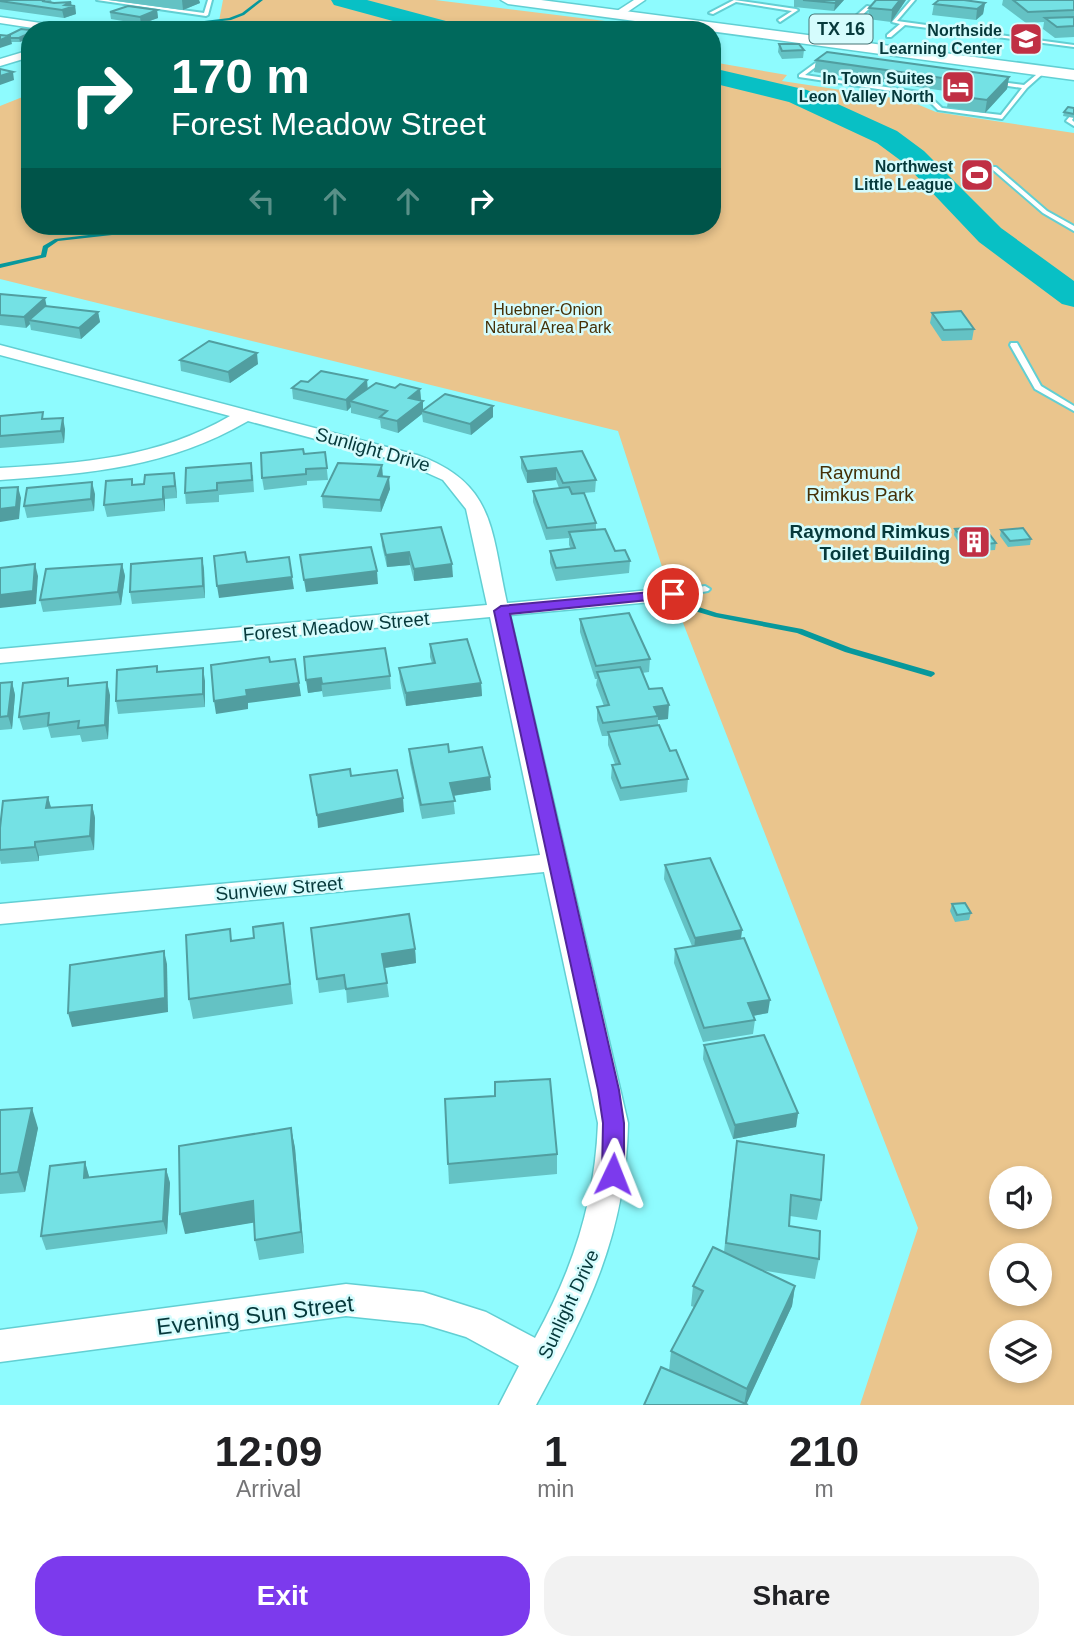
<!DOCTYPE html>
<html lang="en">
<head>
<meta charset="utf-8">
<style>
  :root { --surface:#fff; --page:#f2f2f2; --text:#202124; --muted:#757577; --accent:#7c3aed }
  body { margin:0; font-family:Helvetica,sans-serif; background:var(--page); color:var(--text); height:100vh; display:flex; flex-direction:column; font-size:26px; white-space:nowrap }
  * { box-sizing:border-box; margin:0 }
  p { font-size:23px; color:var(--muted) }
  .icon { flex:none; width:38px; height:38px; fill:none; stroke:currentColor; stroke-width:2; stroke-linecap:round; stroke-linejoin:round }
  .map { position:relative; height:1405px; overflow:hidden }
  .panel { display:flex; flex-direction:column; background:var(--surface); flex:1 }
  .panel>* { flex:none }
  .guide { position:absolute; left:21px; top:21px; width:700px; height:214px; border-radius:28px; box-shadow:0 4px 10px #0003; background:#00695c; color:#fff; overflow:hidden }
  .tools { position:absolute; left:989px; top:1166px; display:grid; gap:14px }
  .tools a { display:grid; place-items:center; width:63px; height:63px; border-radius:50%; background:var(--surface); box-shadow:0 4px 10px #0003; font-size:35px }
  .pin { position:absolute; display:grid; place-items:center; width:60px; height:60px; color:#fff; margin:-30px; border:4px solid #fff; border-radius:50%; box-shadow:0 2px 7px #0007 }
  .me { position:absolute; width:77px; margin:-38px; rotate:2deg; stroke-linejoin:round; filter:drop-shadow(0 0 5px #0008) }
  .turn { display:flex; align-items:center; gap:24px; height:147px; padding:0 35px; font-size:32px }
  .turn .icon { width:91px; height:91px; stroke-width:2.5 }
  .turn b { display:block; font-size:49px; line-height:60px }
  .lanes { display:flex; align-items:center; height:66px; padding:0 35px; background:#0003; justify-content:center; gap:35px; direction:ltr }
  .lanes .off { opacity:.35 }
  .eta { display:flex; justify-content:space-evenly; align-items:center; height:119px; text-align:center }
  .eta b { font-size:42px; font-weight:700; line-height:49px }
  .primary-button { display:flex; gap:14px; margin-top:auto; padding:14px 35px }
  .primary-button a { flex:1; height:80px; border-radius:28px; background:var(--accent); color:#fff; font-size:28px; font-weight:700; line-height:80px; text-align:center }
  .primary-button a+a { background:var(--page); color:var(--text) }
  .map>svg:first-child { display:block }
  .green { fill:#eac58d; fill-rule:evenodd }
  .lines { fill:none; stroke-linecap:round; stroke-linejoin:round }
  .stream { fill:#07989c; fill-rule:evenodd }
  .river { fill:#08c0c5; fill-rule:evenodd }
  .lane-casing { stroke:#62cfd3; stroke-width:4 }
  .street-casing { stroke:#62cfd3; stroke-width:3 }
  .primary-casing { stroke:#62cfd3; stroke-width:3 }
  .lane { fill:#fff; fill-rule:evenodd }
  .street { fill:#fff; fill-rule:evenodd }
  .primary { fill:#fff; fill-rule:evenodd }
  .wall { fill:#64c2c4 }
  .shaded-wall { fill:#519ea0 }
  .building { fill:#74e1e4; stroke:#519ea0; stroke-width:2 }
  .route { fill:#7c3aed; stroke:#51269a; stroke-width:2 }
  .labels { text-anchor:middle; stroke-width:5; stroke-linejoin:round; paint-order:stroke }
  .far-poi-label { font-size:16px; font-weight:bold; fill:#06393b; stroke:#d5fcfd; text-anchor:end }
  .far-park-label { font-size:16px; fill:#453007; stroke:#d5fcfd }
  .shield { fill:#d5fcfd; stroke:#447475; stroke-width:2 }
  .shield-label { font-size:18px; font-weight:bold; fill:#06393b }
  .street-label { font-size:19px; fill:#06393b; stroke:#d5fcfd }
  .park-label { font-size:19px; fill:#453007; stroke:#d5fcfd }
  .poi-label { font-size:19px; font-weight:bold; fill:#06393b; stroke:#d5fcfd; text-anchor:end }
  .near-street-label { font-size:23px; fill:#06393b; stroke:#d5fcfd }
</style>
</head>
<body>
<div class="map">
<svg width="1074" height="1405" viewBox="0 0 1074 1405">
  <rect width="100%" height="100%" fill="#8efbfe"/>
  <g class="green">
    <path d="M223 0H435L678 30H197L219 21Z"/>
    <path d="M712 62 787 75 782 81 907 100 936 112 1074 133V1405H860L918 1228 666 579 618 431 0 279V106L30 94V226H712ZM1001 1178H1040V1216H1001ZM1001 1255H1040V1293H1001ZM1001 1332H1040V1370H1001Z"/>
  </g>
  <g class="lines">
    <g class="stream">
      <path d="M259 0H263L244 15 231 20 145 30H130L229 18 242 13Z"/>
      <path d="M164 226H178L175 228 58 241 48 248 46 257 0 268V264L41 255 43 246 55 239Z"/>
      <path d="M674 601H680L717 613 802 629 851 648 934 672 935 674 931 677 845 652 797 633 715 617 674 605 673 603Z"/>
    </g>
    <g class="river">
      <path d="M331 0H367L461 25 464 30H426L334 5Z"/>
      <path d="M712 68 807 90 897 131 924 151 1001 228 1074 281V307L1062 304 979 242 904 163 877 143 789 102 712 83Z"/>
    </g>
    <defs>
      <g id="lane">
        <path d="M97 0H108L204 13 208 0H212L208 15 206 16Z"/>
        <path d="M734 0 796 9 798 10 780 22 778 20 792 11 736 2 713 14 709 13Z"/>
        <path d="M911 0H915L897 21 1074 45V47L905 25 891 37H887V35L900 24 892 22Z"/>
        <path d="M867 6 871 7 845 31H841V29Z"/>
        <path d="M825 56 829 57 805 75 926 93 942 108 1001 115 1022 88 995 84 993 81 1024 85 1042 70 1046 71 1027 88 1002 119 938 110 924 96 799 77V75Z"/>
        <path d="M1071 115 1074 117 1072 120 1074 122V126L1066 121Z"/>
        <path d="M992 167H996L1047 211 1074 226V231L1043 213 992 169Z"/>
        <path d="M1011 343H1017L1041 386 1074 406V411L1035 389 1010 345Z"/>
        <path d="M705 586 710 589 708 591 673 597 668 594 673 591Z"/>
      </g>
      <g id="street">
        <path d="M634 0H645L623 15H617V11Z"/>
        <path d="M0 17 68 27 73 30H46L0 23Z"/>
        <path d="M30 50V57L0 66V59Z"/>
        <path d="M0 345 417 455C496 483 491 532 507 603L673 588 683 594 673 600 510 615 628 1123C626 1235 588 1309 536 1405H499L519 1366 466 1337 423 1324 346 1316 0 1362V1330L346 1284 423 1292 486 1312 535 1338C573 1269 595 1202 598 1123L544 872 0 924V904L540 855 490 617 0 663V649L487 605 466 509 443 480 405 463 248 421C167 468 91 473 0 480V468C82 463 158 458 230 416L0 355Z"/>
      </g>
      <path id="primary" d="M501 0H541L1074 70V80L508 4Z"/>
    </defs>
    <use href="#lane" class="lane-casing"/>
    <use href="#street" class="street-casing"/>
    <use href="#primary" class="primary-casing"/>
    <use href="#lane" class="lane"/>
    <use href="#street" class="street"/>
    <use href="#primary" class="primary"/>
  </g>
  <g class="wall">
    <path d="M0 0H51L52 3 75 6 76 14 64 18 0 9Z"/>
    <path d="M109 0H199L200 3 183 10Z"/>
    <path d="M794 0H844L834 11 794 7Z"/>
    <path d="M906 0 891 22 868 19 869 8Z"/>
    <path d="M1003 0H1074V37L1055 38 1043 29 1044 22 1026 23 1002 5Z"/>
    <path d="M985 3 983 14 976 20 932 15 934 4Z"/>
    <path d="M157 10 158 18 141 24 111 19 110 12Z"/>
    <path d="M21 29 20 42H11L12 44 7 36Z"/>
    <path d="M779 44 804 50 803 58 782 59 778 52Z"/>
    <path d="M816 60 1009 77 1007 89 985 113 947 107 949 95 952 92 814 72Z"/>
    <path d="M1074 108V118L1063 116 1064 112Z"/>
    <path d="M0 294 46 306 98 312 100 322 81 339 31 330 30 324 26 328 0 325Z"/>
    <path d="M932 313 974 329 972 340 942 341 930 323Z"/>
    <path d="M180 360 258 364 230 383 181 371Z"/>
    <path d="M292 388 368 389 395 388 420 389 421 400 423 410 493 406V417L471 435 423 422 422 414 398 433 381 428 380 420 351 413V407L347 411 293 399Z"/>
    <path d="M0 416 65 429 64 443 0 448Z"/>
    <path d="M325 452 328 480 307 481V485L264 490 262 478 304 454Z"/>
    <path d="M521 457 596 480 595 492 572 494 596 523V530L615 551 630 561 629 573 556 581 550 563V551L571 549 569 545V538L546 540 533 502V491L559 488 556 480 527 483 521 468Z"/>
    <path d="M186 468 253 475 254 492 219 495V502L186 504 185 493Z"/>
    <path d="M383 477 390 489 381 512 323 508 322 496Z"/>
    <path d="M176 484 177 498 165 499V511L107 517 104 505 133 485Z"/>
    <path d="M95 494 94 511 27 518 24 506Z"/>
    <path d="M955 529 996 543 995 550 965 552 954 535Z"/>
    <path d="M1001 530 1031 539 1030 545 1008 547 1000 536Z"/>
    <path d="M381 534 453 577 414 581 410 565 387 567 382 546Z"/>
    <path d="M202 558 204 570 205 598 132 604 130 592Z"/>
    <path d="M122 564 125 576 121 605 43 612 40 600Z"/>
    <path d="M580 619 650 659 649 672 642 673 649 689 668 719 658 720V725L670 751 688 779 687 792 620 801 611 778 612 765 615 764 608 745V736H602L597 720V707L604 706 596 685 597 679H595L580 632Z"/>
    <path d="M430 644 481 683 482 696 406 706 400 681 399 668 432 663 430 657Z"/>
    <path d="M304 657 390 676 391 689 323 697 322 691 308 693Z"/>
    <path d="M157 666 158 672 205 681V707L118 714 116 701Z"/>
    <path d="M12 682 15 695 12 729 0 730V683Z"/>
    <path d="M70 686 110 695 108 739 82 742 80 735 51 738 48 727 23 730 19 717Z"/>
    <path d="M409 749 449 752 491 790 453 796 455 814 422 819 410 763Z"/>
    <path d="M48 797 51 808 92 805 95 818 94 850 39 856V861L1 864 0 860V828Z"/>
    <path d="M665 865 742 930 741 939 768 1013 753 1016 755 1020 753 1034 703 1042 674 963 675 949 692 946 664 879Z"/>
    <path d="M952 904 971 913 969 920 955 922 950 911Z"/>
    <path d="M311 928 415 949 416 963 385 968 389 997 347 1003 346 989 319 993Z"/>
    <path d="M254 938 286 943 293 1004 193 1019 189 999 232 941Z"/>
    <path d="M704 1045 798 1113 796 1127 733 1139 703 1059Z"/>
    <path d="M445 1099 557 1154V1174L449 1184Z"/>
    <path d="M0 1110 38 1128 25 1192 0 1194Z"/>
    <path d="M291 1128 295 1148 304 1253 259 1260 255 1240 254 1222 185 1234Z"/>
    <path d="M734 1161 821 1200 817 1220 790 1216 789 1226 819 1259 815 1279 761 1270 795 1286 792 1306 746 1404 669 1371 671 1351 694 1307 691 1306 693 1286 724 1252Z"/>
    <path d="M85 1162 89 1178 166 1169 170 1183 167 1234 46 1250 41 1236Z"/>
  </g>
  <g class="shaded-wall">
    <path d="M182 0H199L200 3 183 10Z"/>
    <path d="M838 0H844L834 11 835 3Z"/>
    <path d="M900 0H906L891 22 892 10Z"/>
    <path d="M71 2 72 7 75 6 76 14 64 18 62 10 65 5Z"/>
    <path d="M985 3 983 14 976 20 977 9Z"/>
    <path d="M157 10 158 18 141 24 140 17Z"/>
    <path d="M30 33V38L20 42 19 38Z"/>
    <path d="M10 36 12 44 0 48V40Z"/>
    <path d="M13 72 14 80 0 85V76Z"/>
    <path d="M1009 77 1007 89 985 113 987 100Z"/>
    <path d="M45 298 47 308 29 320 30 324 26 328 24 317Z"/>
    <path d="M98 312 100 322 81 339 79 328Z"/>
    <path d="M257 353 258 364 230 383 228 372Z"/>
    <path d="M367 380 368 391 350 401 351 407 347 411 346 400Z"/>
    <path d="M420 389 421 400 409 398Z"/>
    <path d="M423 401V411H422V414L398 433 397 421Z"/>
    <path d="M493 406V417L471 435 470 424Z"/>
    <path d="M63 418 65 429 64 443 61 431Z"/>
    <path d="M382 465 383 477 378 476Z"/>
    <path d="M556 468V480L527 483V471Z"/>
    <path d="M174 473 176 484 177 498 175 486Z"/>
    <path d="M389 477 390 489 381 512 380 500Z"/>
    <path d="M92 482 95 494 94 511 91 499Z"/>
    <path d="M18 487 21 498 19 519 0 522V509Z"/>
    <path d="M163 487 165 499V511L163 499Z"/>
    <path d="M409 552 410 565 387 567 386 555Z"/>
    <path d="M202 558 204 570 205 598 203 586Z"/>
    <path d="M35 564 38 576 36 604 0 608V595Z"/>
    <path d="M122 564 125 576 121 605 118 592Z"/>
    <path d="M452 564 453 577 414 581V569Z"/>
    <path d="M377 571 378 584 306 592 304 580Z"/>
    <path d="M292 577 294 589 219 598 217 586Z"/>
    <path d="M203 668 205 681V707L203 694Z"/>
    <path d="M321 678 322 691 308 693 306 680Z"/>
    <path d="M12 682 15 695 12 729 8 716Z"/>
    <path d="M107 682 110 695 108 739 105 725Z"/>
    <path d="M299 683 301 696 248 703V709L216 714 214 701 246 690Z"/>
    <path d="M481 683 482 696 406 706V693Z"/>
    <path d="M669 705 668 719 658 720V716L654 707Z"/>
    <path d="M490 777 491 790 451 796 450 783Z"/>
    <path d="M48 797 52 811 46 808Z"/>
    <path d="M403 798 404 812 318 828 317 815Z"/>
    <path d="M92 805 95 818 94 850 90 836Z"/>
    <path d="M35 842 39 856V861L35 847Z"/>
    <path d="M742 930 740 944 694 952 695 938Z"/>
    <path d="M415 949 416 963 384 968 382 954Z"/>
    <path d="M164 951 167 964 168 1012 72 1027 68 1013Z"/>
    <path d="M770 1000 768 1013 746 1017 748 1003Z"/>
    <path d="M32 1108 38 1128 25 1192 18 1172Z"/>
    <path d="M798 1113 796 1127 733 1139 735 1125Z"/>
    <path d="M291 1128 295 1148 304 1253 301 1232Z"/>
    <path d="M85 1162 89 1176 88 1192 84 1178Z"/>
    <path d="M166 1169 170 1183 167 1234 163 1221Z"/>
    <path d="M253 1201 257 1222 185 1234 180 1214Z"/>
    <path d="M795 1286 792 1306 746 1405H744L747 1389Z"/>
  </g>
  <g class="building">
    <path d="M0 0H45L42 1 54 3 71 2 65 5 75 6 62 10 0 1Z"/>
    <path d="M803 0H838L835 3Z"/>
    <path d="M876 0H900L892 10 869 8Z"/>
    <path d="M939 0H964L985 3 977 9 934 4Z"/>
    <path d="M1013 0H1074V10L1028 12Z"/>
    <path d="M128 6 157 10 140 17 110 12Z"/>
    <path d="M1074 17V26L1057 27 1045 18Z"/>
    <path d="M137 26 158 30H128Z"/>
    <path d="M21 29 30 30V33L19 38H10V36H7Z"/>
    <path d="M0 35 10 36 0 40Z"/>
    <path d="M779 44H799L804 50 782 51Z"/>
    <path d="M827 52 1009 77 987 100 949 95 963 81 816 60Z"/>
    <path d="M0 69 13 72 0 76Z"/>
    <path d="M1068 107 1074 108V114L1064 112Z"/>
    <path d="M0 294 45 298 24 317 0 315Z"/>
    <path d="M45 306 98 312 79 328 29 320Z"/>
    <path d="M961 311 974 329 944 330 932 313Z"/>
    <path d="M209 341 257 353 228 372 180 360Z"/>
    <path d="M321 371 367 380 346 400 292 388 301 381 308 382Z"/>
    <path d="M376 383 395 388 400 384 420 389 409 398 423 401 397 421 380 417 387 411 350 401Z"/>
    <path d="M445 394 493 406 470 424 422 411Z"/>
    <path d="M43 412 42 419 63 418 61 431 0 436V416Z"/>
    <path d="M303 449 304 454 325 452 327 468 306 469V474L262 478 261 453Z"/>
    <path d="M582 451 596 480 563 483 556 468 527 471 521 457Z"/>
    <path d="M251 463 252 480 217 483V490L185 493 186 468Z"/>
    <path d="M338 463 382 465 378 476 389 477 380 500 322 496Z"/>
    <path d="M174 473 175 486 163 487V499L104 505 106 481 132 479V485L144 484 145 475Z"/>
    <path d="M92 482 91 499 24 506 27 488Z"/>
    <path d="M18 487 16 507 0 509V488Z"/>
    <path d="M569 487 572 494 584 493 596 523 547 528 533 491Z"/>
    <path d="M441 527 452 564 414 569 409 552 386 555 381 534Z"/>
    <path d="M984 527 996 543 967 546 955 529Z"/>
    <path d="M1023 528 1031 539 1010 541 1001 530Z"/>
    <path d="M605 529 615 551 625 550 630 561 556 568 550 551 575 548 569 532Z"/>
    <path d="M371 547 377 571 304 580 300 555Z"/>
    <path d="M245 552 247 562 289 557 292 577 217 586 214 556Z"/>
    <path d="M202 558 203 586 130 592 131 564Z"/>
    <path d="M35 564 33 591 0 595V568Z"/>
    <path d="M122 564 118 592 40 600 46 569Z"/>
    <path d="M629 613 650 659 596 666 580 619Z"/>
    <path d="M467 639 481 683 406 693 399 668 435 663 430 644Z"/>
    <path d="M385 648 390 676 322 684 321 678 306 680 304 657Z"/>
    <path d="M269 657 270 662 295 659 299 683 246 690 247 696 214 701 211 665Z"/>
    <path d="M157 666V672L203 668V694L116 701 117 670Z"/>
    <path d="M640 667 649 689 662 688 669 705 654 707 658 716 603 723 597 707 609 705 597 672Z"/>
    <path d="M68 678V686L107 682 105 725 78 728 79 721 48 725 49 713 19 717 23 683Z"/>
    <path d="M12 682 8 716 0 717V683Z"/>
    <path d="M659 725 670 751 676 750 688 779 621 788 612 765 620 764 608 732Z"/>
    <path d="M448 744 449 752 482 747 490 777 450 783 455 801 421 805 409 749Z"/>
    <path d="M350 769 351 776 397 770 403 798 317 815 310 775Z"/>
    <path d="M48 797 46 808 92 805 90 836 35 842V847L0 850V828L3 801Z"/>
    <path d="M710 858 742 930 695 938 665 865Z"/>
    <path d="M965 903 971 913 957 915 952 904Z"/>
    <path d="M409 914 415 949 382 954 387 983 346 989 344 975 317 979 311 928Z"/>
    <path d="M283 923 290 984 189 999 186 935 230 929 231 941 254 938 253 927Z"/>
    <path d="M744 938 770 1000 748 1003 755 1020 704 1028 675 949Z"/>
    <path d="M164 951 165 998 68 1013 70 965Z"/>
    <path d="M764 1035 798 1113 735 1125 704 1045Z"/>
    <path d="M550 1079 557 1154 448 1164 445 1099 495 1096V1082Z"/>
    <path d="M32 1108 18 1172 0 1174V1110Z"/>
    <path d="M291 1128 301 1232 255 1240 253 1201 180 1214 179 1146Z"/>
    <path d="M737 1141 824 1155 821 1200 791 1195 789 1226 820 1231 819 1259 726 1243Z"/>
    <path d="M85 1162 84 1178 166 1169 163 1221 41 1236 50 1166Z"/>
    <path d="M713 1247 795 1286 747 1389 671 1351 703 1291 693 1286Z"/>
    <path d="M661 1367 748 1405H644Z"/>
  </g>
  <path class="route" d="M673 590 680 594 678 597 510 614 619 1090 624 1123V1174L621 1180 613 1183 605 1180 602 1174 603 1123 598 1090 494 611 501 606Z"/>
  <defs>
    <symbol id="school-square" viewBox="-11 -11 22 22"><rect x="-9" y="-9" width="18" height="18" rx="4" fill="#c02f44" stroke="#d5fcfd"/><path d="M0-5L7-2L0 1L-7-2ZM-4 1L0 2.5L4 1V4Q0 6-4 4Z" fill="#fff"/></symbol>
    <symbol id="hotel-square" viewBox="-11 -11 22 22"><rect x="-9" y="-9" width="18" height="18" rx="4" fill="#c02f44" stroke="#d5fcfd"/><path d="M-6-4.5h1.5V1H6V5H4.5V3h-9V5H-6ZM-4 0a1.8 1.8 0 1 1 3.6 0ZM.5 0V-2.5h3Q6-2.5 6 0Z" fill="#fff"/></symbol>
    <symbol id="stadium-square" viewBox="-11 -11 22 22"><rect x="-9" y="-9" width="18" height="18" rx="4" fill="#c02f44" stroke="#d5fcfd"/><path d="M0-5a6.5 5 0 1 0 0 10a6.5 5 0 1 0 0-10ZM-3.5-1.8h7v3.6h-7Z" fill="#fff"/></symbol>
    <symbol id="building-square" viewBox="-11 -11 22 22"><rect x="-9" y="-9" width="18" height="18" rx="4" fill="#c02f44" stroke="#d5fcfd"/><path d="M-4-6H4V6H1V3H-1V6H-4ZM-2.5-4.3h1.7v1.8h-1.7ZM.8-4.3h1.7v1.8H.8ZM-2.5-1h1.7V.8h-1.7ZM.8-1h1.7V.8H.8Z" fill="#fff"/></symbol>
  </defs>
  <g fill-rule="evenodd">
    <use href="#school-square" x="1007" y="20" width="38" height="38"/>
    <use href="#hotel-square" x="939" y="68" width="38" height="38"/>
    <use href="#stadium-square" x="958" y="156" width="38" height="38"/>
    <use href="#building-square" x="955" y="523" width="38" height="38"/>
  </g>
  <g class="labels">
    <g class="far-poi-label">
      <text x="1002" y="36">Northside<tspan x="1002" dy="18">Learning Center</tspan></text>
      <text x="934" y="84">In Town Suites<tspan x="934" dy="18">Leon Valley North</tspan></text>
      <text x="953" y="172">Northwest<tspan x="953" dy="18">Little League</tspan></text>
    </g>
    <g class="far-park-label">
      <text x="548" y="315">Huebner-Onion<tspan x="548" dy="18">Natural Area Park</tspan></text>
    </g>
    <rect class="shield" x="809.5" y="14.5" width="63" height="29" rx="5"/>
    <g class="shield-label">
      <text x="841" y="35">TX 16</text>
    </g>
    <g class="street-label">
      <text transform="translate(373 449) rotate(16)" y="7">Sunlight Drive</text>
      <text transform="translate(336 626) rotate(-5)" y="7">Forest Meadow Street</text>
      <text transform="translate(279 888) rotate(-5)" y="7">Sunview Street</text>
      <text transform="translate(568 1304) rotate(-65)" y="7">Sunlight Drive</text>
    </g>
    <g class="park-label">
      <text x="860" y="479">Raymund<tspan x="860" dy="22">Rimkus Park</tspan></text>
    </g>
    <g class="poi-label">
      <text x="950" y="538">Raymond Rimkus<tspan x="950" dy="22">Toilet Building</tspan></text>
    </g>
    <g class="near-street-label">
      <text transform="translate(255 1315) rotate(-7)" y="8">Evening Sun Street</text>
    </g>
  </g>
</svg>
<div class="tools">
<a><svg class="icon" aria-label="sound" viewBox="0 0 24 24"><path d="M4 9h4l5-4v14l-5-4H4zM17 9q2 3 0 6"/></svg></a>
<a><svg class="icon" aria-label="search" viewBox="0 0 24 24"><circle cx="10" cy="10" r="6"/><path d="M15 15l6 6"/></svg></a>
<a><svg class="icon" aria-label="layers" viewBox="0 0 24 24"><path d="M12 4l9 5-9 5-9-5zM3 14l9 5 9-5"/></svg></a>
</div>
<div class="pin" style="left:673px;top:594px;background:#d93025"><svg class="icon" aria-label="arrive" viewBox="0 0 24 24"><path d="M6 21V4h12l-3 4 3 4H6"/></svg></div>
<svg class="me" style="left:613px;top:1174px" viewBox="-20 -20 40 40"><path d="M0-17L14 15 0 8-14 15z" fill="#7c3aed" stroke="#fff" stroke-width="4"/></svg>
<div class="guide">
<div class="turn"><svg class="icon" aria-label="right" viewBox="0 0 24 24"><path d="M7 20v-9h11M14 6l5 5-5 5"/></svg><div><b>170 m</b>Forest Meadow Street</div></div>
<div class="lanes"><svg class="icon off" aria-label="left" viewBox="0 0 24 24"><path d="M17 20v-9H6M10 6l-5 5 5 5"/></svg><svg class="icon off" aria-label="ahead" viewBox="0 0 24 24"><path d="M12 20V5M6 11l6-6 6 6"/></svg><svg class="icon off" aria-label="ahead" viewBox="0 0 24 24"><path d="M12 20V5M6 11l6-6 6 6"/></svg><svg class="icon" aria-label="right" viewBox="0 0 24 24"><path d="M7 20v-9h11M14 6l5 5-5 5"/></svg></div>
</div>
</div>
<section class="panel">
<div class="eta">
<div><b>12:09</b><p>Arrival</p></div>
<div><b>1</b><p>min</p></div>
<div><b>210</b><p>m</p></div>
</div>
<div class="primary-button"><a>Exit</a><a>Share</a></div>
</section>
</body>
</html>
